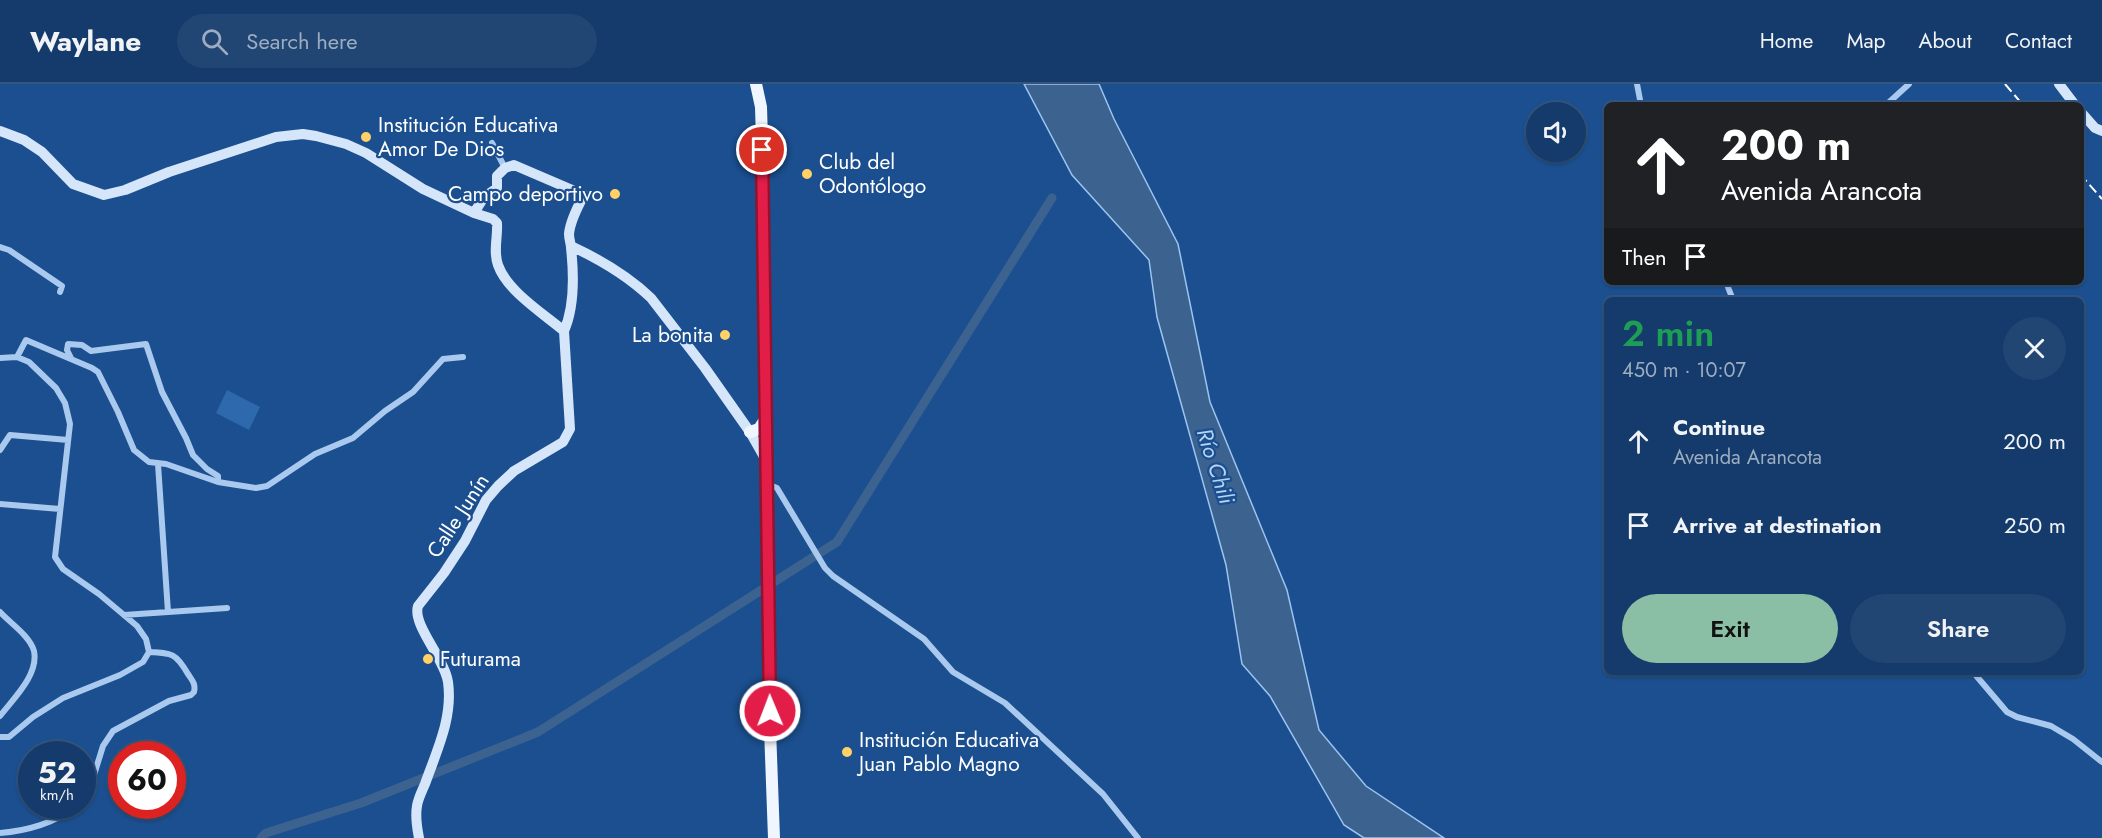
<!DOCTYPE html>
<meta charset="utf-8">
<style>
body{margin:0;font-family:Jost,sans-serif;background:#214673;color:#f1f3f6;height:100vh;display:flex;flex-direction:column;font-size:22px;white-space:nowrap}
*{box-sizing:border-box;margin:0}
p{font-size:20px;color:#9dadc1}
.icon{flex:none;width:33px;height:33px;fill:none;stroke:currentColor;stroke-width:2;stroke-linecap:round;stroke-linejoin:round}
.map{position:relative;flex:1;overflow:hidden}
.drawer{position:absolute;left:1604px;top:213px;width:480px;height:378px;display:flex;flex-direction:column;background:#143b6b;border-radius:9px;box-shadow:0 2px 4px #0004,0 0 0 2px #33557e}
.drawer>*{flex:none}
.banner{position:absolute;left:1604px;top:18px;width:480px;height:183px;border-radius:9px;box-shadow:0 2px 4px #0004,0 0 0 2px #33557e;background:#202124;color:#fff;overflow:hidden}
.tools{position:absolute;left:1526px;top:18px;display:grid;gap:12px}
.tools a{display:grid;place-items:center;width:60px;height:60px;border-radius:50%;background:#143b6b;box-shadow:0 2px 4px #0004,0 0 0 2px #33557e;font-size:30px}
.speed{position:absolute;left:18px;top:657px;display:flex;gap:12px;font-size:30px;font-weight:700;text-align:center}
.speed>*{display:grid;place-content:center;width:78px;height:78px;border-radius:50%;background:#143b6b;box-shadow:0 2px 4px #0004,0 0 0 2px #33557e;line-height:1}
.speed small{font-size:15px;font-weight:400}
.speed .limit{border:9px solid #d22;background:#fff;color:#111}
.pin{position:absolute;display:grid;place-items:center;width:51px;height:51px;color:#fff;margin:-26px;border:3px solid #fff;border-radius:50%;box-shadow:0 2px 6px #0007}
.me{position:absolute;width:66px;margin:-33px;rotate:359deg;stroke-linejoin:round;filter:drop-shadow(0 0 4px #0008)}
.turn{display:flex;align-items:center;gap:21px;height:126px;padding:0 18px;font-size:27px}
.turn .icon{width:78px;height:78px;stroke-width:2.5}
.turn b{display:block;font-size:42px;line-height:51px}
.then{display:flex;align-items:center;height:57px;padding:0 18px;background:#0003;gap:12px;font-size:22px}
.round{display:grid;place-items:center;flex:none;width:63px;height:63px;border-radius:32px;background:#214673}
.summary{display:flex;align-items:center;justify-content:space-between;height:102px;padding:0 18px}
h1{font-size:36px;font-weight:600;line-height:45px;color:#1e9e55}
.cta{display:flex;gap:12px;margin-top:auto;padding:12px 18px}
.cta a{flex:1;height:69px;border-radius:36px;background:#8abfa5;color:#111;font-size:24px;font-weight:600;line-height:69px;text-align:center}
.cta a+a{background:#214673;color:#f1f3f6}
ul{padding:0;list-style:none}
li{display:flex;align-items:center;gap:18px;height:84px;padding:0 18px}
li div{flex:1}
li b{display:block;font-size:22px}
li em{font-style:normal}
header{display:flex;align-items:center;gap:36px;box-sizing:border-box;height:84px;padding:0 30px;background:#143b6b;border-bottom:2px solid #33557e}
header strong{font-size:28px}
nav{display:flex;gap:33px;margin-inline-start:auto;font-size:21px}
.search{width:420px;height:54px;background:#214673;display:flex;align-items:center;gap:15px;box-sizing:border-box;padding:0 21px;border-radius:33px;color:#9dadc1;font-size:22px}
.map>svg:first-child{display:block}
.green{fill:#2e69ad}
.water{fill:#3c6290;stroke:#9cc4f0;stroke-width:1.5}
.lines{fill:none;stroke-linecap:round;stroke-linejoin:round}
.canal{stroke:#3c6290;stroke-width:9}
.street{stroke:#a9c9ee;stroke-width:6}
.secondary{stroke:#d6e6fa;stroke-width:10}
.primary{stroke:#f0f6ff;stroke-width:12}
.rail{stroke:#fff;stroke-width:2;stroke-dasharray:10 4.5;stroke-linecap:butt}
.route-casing{stroke:#92132f;stroke-width:15}
.route{stroke:#e11d48;stroke-width:10}
.poi-dot{fill:#ffd166;stroke:#1b4f8f;stroke-width:2}
.labels{text-anchor:middle;dominant-baseline:central;stroke-width:4.5;stroke-linejoin:round;paint-order:stroke}
.poi-label{font-size:21px;fill:#fff;stroke:#1b4f8f;text-anchor:start}
.street-label{font-size:21px;fill:#fff;stroke:#1b4f8f}
.water-label{font-size:22px;font-style:italic;fill:#b5d3f5;stroke:#1b4f8f}
</style>
<header>
<strong>Waylane</strong>
<div class="search"><svg class="icon" aria-label="search" viewBox="0 0 24 24"><circle cx="10" cy="10" r="6"/><path d="M15 15l6 6"/></svg>Search here</div>
<nav><a>Home</a><a>Map</a><a>About</a><a>Contact</a></nav>
</header>
<div class="map">
<svg width="2102" height="754" viewBox="0 0 2102 754">
<rect width="100%" height="100%" fill="#1b4f8f"/>
<!-- green -->
<path class="green" d="M 227,306 L 260,323 L 249,346 L 216,329 Z"/>
<!-- water -->
<path class="water" d="M 1024,0 L 1099,0 L 1114,35 L 1178,160 L 1210,318 L 1287,506 L 1319,646 L 1366,702 L 1444,754 L 1364,754 L 1344,741 L 1270,612 L 1242,580 L 1226,481 L 1157,233 L 1149,176 L 1072,91 Z"/>
<g class="lines">
<!-- canal -->
<path class="canal" d="M 261,754 L 266,749 L 361,719 L 538,648 L 837,458 L 1052,114"/>
<!-- street -->
<path class="street" d="M 1637,0 L 1641,21
M 1886,21 L 1909,0
M 492,59 L 505,84
M 0,163 L 9,166 L 62,202 L 60,208
M 1726,198 L 1733,216
M 17,273 L 26,256 L 92,284 L 98,288 L 118,328 L 134,366 L 149,378 L 166,380 L 218,398 L 256,404 L 267,402 L 315,370 L 353,354 L 385,327 L 413,308 L 443,275 L 463,273
M 0,274 L 17,273 L 29,278 L 56,304 L 65,319 L 70,340 L 55,473 L 63,485 L 99,510 L 137,542 L 146,555 L 149,568 L 143,578 L 120,591 L 63,614 L 33,633 L 9,653 L 0,653
M 71,274 L 67,266 L 68,260 L 82,261 L 91,267 L 146,260 L 162,308 L 186,354 L 193,371 L 207,385 L 218,392 L 218,398
M 0,366 L 10,351 L 68,356
M 158,380 L 168,528
M 767,400 L 777,404 L 825,484 L 833,492 L 924,555 L 953,588 L 1005,619 L 1103,710 L 1138,754
M 0,420 L 60,425
M 0,528 C 10,539 30,552 34,567 C 39,591 13,615 0,632
M 124,531 L 227,524
M 1973,588 L 2007,628 L 2017,633 L 2051,642 L 2073,655 L 2102,678
M 82,713 L 94,691 L 103,662 L 113,647 L 169,617 L 191,611 L 194,608 C 196,600 192,596 188,590 C 176,569 172,569 149,568
M 0,749 C 26,747 56,739 76,722"/>
<!-- secondary -->
<path class="secondary" d="M 2059,0 L 2075,21
M 2080,27 L 2095,44 L 2102,47
M 0,47 L 24,56 L 42,68 L 73,100 L 104,111 L 125,106 L 169,88 L 276,53 L 303,50 L 316,52 L 346,60 L 366,69 L 423,105 L 474,129 L 493,135 L 497,139 C 498,153 493,167 498,181 C 507,207 544,230 564,247
M 571,162 C 599,175 628,192 651,214 L 705,284 L 750,348 L 767,378
M 419,754 C 417,744 415,733 417,722 C 418,715 422,707 425,700 C 437,666 453,634 448,598 C 445,575 412,541 418,522 L 444,489 L 465,457 L 486,416 L 498,402 L 514,387 L 563,358 L 570,345 L 564,247 C 575,222 574,191 571,164 C 571,160 569,155 569,150 C 570,138 578,122 584,111 L 514,81 L 505,84 L 497,92 L 497,104 L 484,113 L 474,129"/>
<!-- primary -->
<path class="primary" d="M 756,0 L 761,23 L 763,88 L 769,617 L 774,754
M 750,348 L 759,345 L 766,334"/>
<!-- rail -->
<path class="rail" d="M 2005,0 L 2023,21
M 2080,90 L 2102,115"/>
</g>
<g class="lines">
<defs>
<path id="route" d="M 762,66 L 770,627"/>
</defs>
<!-- route casing -->
<use href="#route" class="route-casing"/>
<!-- route -->
<use href="#route" class="route"/>
</g>
<!-- markers -->
<g class="poi-dot">
<circle cx="366" cy="53" r="6"/>
<circle cx="807" cy="90" r="6"/>
<circle cx="615" cy="110" r="6"/>
<circle cx="725" cy="251" r="6"/>
<circle cx="428" cy="575" r="6"/>
<circle cx="847" cy="668" r="6"/>
</g>
<g class="labels">
<!-- poi labels -->
<g class="poi-label">
<text x="378" y="41">Institución Educativa<tspan x="378" dy="24">Amor De Dios</tspan></text>
<text x="819" y="78">Club del<tspan x="819" dy="24">Odontólogo</tspan></text>
<text x="603" y="110" text-anchor="end">Campo deportivo</text>
<text x="713" y="251" text-anchor="end">La bonita</text>
<text x="440" y="575">Futurama</text>
<text x="859" y="656">Institución Educativa<tspan x="859" dy="24">Juan Pablo Magno</tspan></text>
</g>
<!-- street labels -->
<g class="street-label">
<text transform="translate(458 432) rotate(-57)">Calle Junín</text>
</g>
<!-- water labels -->
<g class="water-label">
<text transform="translate(1216 382) rotate(72)">Río Chili</text>
</g>
</g>
</svg>
<div class="tools">
<a><svg class="icon" aria-label="sound" viewBox="0 0 24 24"><path d="M4 9h4l5-4v14l-5-4H4zM17 9q2 3 0 6"/></svg></a>
</div>
<div class="speed"><div>52<small>km/h</small></div><div class="limit">60</div></div>
<div class="pin" style="left:762px;top:66px;background:#d93025"><svg class="icon" aria-label="arrive" viewBox="0 0 24 24"><path d="M6 21V4h12l-3 4 3 4H6"/></svg></div>
<svg class="me" style="left:770px;top:627px" viewBox="-20 -20 40 40"><circle r="17" fill="#e11d48" stroke="#fff" stroke-width="3"/><path d="M0-11L8 9 0 5-8 9z" fill="#fff"/></svg>
<div class="banner">
<div class="turn"><svg class="icon" aria-label="ahead" viewBox="0 0 24 24"><path d="M12 20V5M6 11l6-6 6 6"/></svg><div><b>200 m</b>Avenida Arancota</div></div>
<div class="then">Then<svg class="icon" aria-label="arrive" viewBox="0 0 24 24"><path d="M6 21V4h12l-3 4 3 4H6"/></svg></div>
</div>
<section class="drawer">
<div class="summary"><div><h1>2 min</h1><p>450 m · 10:07</p></div><a class="round"><svg class="icon" aria-label="close" viewBox="0 0 24 24"><path d="M6 6l12 12M18 6L6 18"/></svg></a></div>
<ul>
<li><svg class="icon" aria-label="ahead" viewBox="0 0 24 24"><path d="M12 20V5M6 11l6-6 6 6"/></svg><div><b>Continue</b><p>Avenida Arancota</p></div><em>200 m</em></li>
<li><svg class="icon" aria-label="arrive" viewBox="0 0 24 24"><path d="M6 21V4h12l-3 4 3 4H6"/></svg><div><b>Arrive at destination</b></div><em>250 m</em></li>
</ul>
<div class="cta"><a>Exit</a><a>Share</a></div>
</section>
</div>
